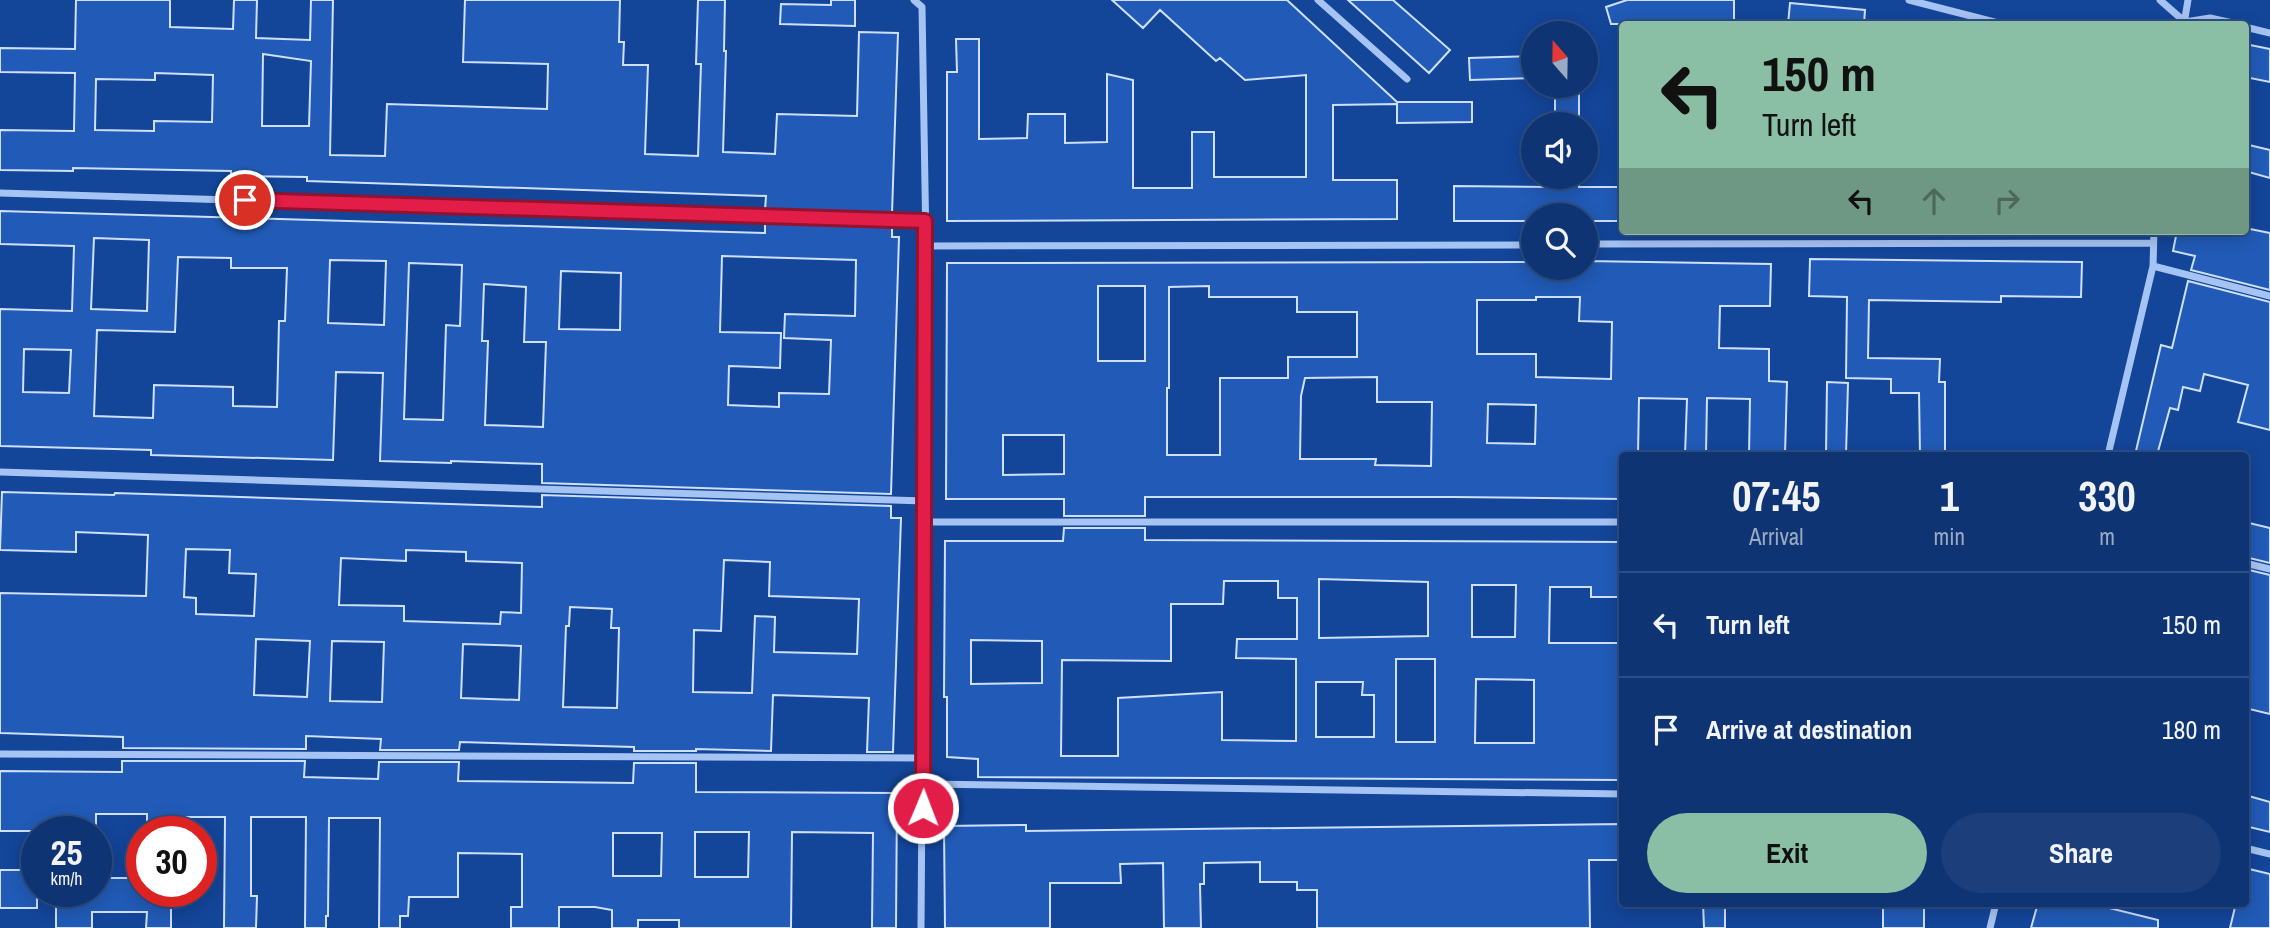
<!DOCTYPE html>
<style>
body{margin:0;font-family:"Archivo Narrow",sans-serif;background:#1c3f7b;color:#f1f3f6;height:100vh;display:flex;flex-direction:column;font-size:26px;white-space:nowrap}
*{box-sizing:border-box;margin:0}
p{font-size:23px;color:#9baac4}
.icon{flex:none;width:38px;height:38px;fill:none;stroke:currentColor;stroke-width:2;stroke-linecap:round;stroke-linejoin:round}
.map{position:relative;flex:1;overflow:hidden}
.sheet{position:absolute;left:1619px;top:452px;width:630px;height:455px;display:flex;flex-direction:column;background:#0e3473;border-radius:7px;box-shadow:0 4px 18px #0003,0 0 0 2px #2e4f85}
.sheet>*{flex:none}
.top-card{position:absolute;left:1619px;top:21px;width:630px;height:214px;border-radius:7px;box-shadow:0 4px 18px #0003,0 0 0 2px #2e4f85;background:#8abfa5;color:#111;overflow:hidden}
.needle{width:46px;rotate:340deg}
.tools{position:absolute;left:1521px;top:21px;display:grid;gap:14px}
.tools a{display:grid;place-items:center;width:77px;height:77px;border-radius:50%;background:#0e3473;box-shadow:0 4px 18px #0003,0 0 0 2px #2e4f85;font-size:35px}
.speed{position:absolute;left:21px;top:816px;display:flex;gap:14px;font-size:35px;font-weight:700;text-align:center}
.speed>*{display:grid;place-content:center;width:91px;height:91px;border-radius:50%;background:#0e3473;box-shadow:0 4px 18px #0003,0 0 0 2px #2e4f85;line-height:1}
.speed small{font-size:18px;font-weight:400}
.speed .limit{border:10px solid #d22;background:#fff;color:#111}
.pin{position:absolute;display:grid;place-items:center;width:60px;height:60px;color:#fff;margin:-30px;border:4px solid #fff;border-radius:50%;box-shadow:0 2px 7px #0007}
.me{position:absolute;width:77px;margin:-38px;rotate:1deg;stroke-linejoin:round;filter:drop-shadow(0 0 5px #0008)}
.turn{display:flex;align-items:center;gap:24px;height:147px;padding:0 28px;font-size:32px}
.turn .icon{width:91px;height:91px;stroke-width:2.5}
.turn b{display:block;font-size:49px;line-height:60px}
.lanes{display:flex;align-items:center;height:66px;padding:0 28px;background:#0003;justify-content:center;gap:35px;direction:ltr}
.lanes .off{opacity:.35}
.eta{display:flex;justify-content:space-evenly;align-items:center;height:119px;text-align:center}
.eta b{font-size:42px;font-weight:700;line-height:49px}
.cta{display:flex;gap:14px;margin-top:auto;padding:14px 28px}
.cta a{flex:1;height:80px;border-radius:42px;background:#8abfa5;color:#111;font-size:28px;font-weight:700;line-height:80px;text-align:center}
.cta a+a{background:#1c3f7b;color:#f1f3f6}
ul{padding:0;list-style:none}
li{display:flex;align-items:center;gap:21px;height:105px;padding:0 28px;border-top:2px solid #2e4f85}
li div{flex:1}
li b{display:block;font-size:26px}
li em{font-style:normal}
.map>svg:first-child{display:block}
.building{fill:#215bb7;stroke:#cee0fd;stroke-width:2;fill-rule:evenodd}
.lines{fill:none;stroke-linecap:round;stroke-linejoin:round}
.street{stroke:#a6c4f3;stroke-width:7}
.route-casing{stroke:#92132f;stroke-width:18}
.route{stroke:#e11d48;stroke-width:12}
</style>
<div class="map">
<svg width="2270" height="928" viewBox="0 0 2270 928">
<rect width="100%" height="100%" fill="#134599"/>
<!-- building -->
<path class="building" d="M 76,0 L 170,0 L 170,27 L 233,29 L 234,0 L 257,0 L 256,38 L 310,40 L 311,0 L 333,0 L 330,155 L 385,156 L 387,104 L 547,109 L 548,64 L 463,62 L 465,0 L 620,0 L 619,42 L 624,42 L 623,65 L 648,65 L 645,154 L 698,156 L 701,64 L 696,64 L 698,0 L 725,0 L 724,51 L 726,51 L 723,152 L 775,154 L 777,114 L 857,116 L 859,32 L 898,33 L 892,214 L 765,210 L 766,196 L 307,181 L 307,177 L 231,176 L 231,171 L 73,168 L 73,171 L 0,170 L 0,130 L 74,131 L 75,73 L 0,72 L 0,48 L 75,49 ZM 263,54 L 311,61 L 309,126 L 262,126 ZM 155,73 L 213,75 L 212,122 L 154,121 L 154,131 L 95,130 L 96,79 L 155,80 Z
M 831,0 L 855,0 L 855,26 L 780,24 L 781,4 L 831,5 Z
M 1112,0 L 1287,0 L 1397,102 L 1472,102 L 1472,122 L 1397,123 L 1397,104 L 1333,105 L 1333,180 L 1397,180 L 1397,219 L 947,221 L 947,72 L 957,72 L 956,39 L 979,39 L 979,139 L 1027,138 L 1028,114 L 1065,114 L 1065,143 L 1107,142 L 1107,74 L 1133,80 L 1133,188 L 1192,188 L 1192,132 L 1214,132 L 1214,177 L 1306,177 L 1306,75 L 1245,80 L 1220,58 L 1216,61 L 1160,10 L 1143,28 Z
M 1348,0 L 1393,0 L 1450,50 L 1429,73 Z
M 1627,0 L 1734,0 L 1734,24 L 1611,24 L 1606,7 Z
M 1790,3 L 1865,10 L 1864,24 L 1788,24 Z
M 2245,44 L 2270,49 L 2270,82 L 2245,77 Z
M 1533,56 L 1533,78 L 1470,80 L 1469,58 Z
M 1555,87 L 1579,87 L 1579,124 L 1555,124 Z
M 2249,145 L 2270,150 L 2270,178 L 2245,171 L 2245,159 Z
M 1555,177 L 1579,177 L 1579,187 L 1622,187 L 1622,221 L 1586,221 L 1586,215 L 1533,215 L 1533,221 L 1454,221 L 1454,186 L 1554,187 Z
M 0,211 L 765,233 L 765,222 L 892,226 L 892,237 L 899,237 L 891,494 L 542,483 L 542,464 L 451,461 L 451,463 L 380,461 L 383,373 L 336,372 L 333,460 L 151,455 L 151,450 L 0,446 L 0,309 L 72,311 L 74,246 L 0,244 ZM 94,238 L 149,240 L 147,311 L 91,309 ZM 722,256 L 856,260 L 855,316 L 785,314 L 784,338 L 831,340 L 829,394 L 779,393 L 779,407 L 728,405 L 729,366 L 780,368 L 781,333 L 720,332 ZM 178,257 L 231,258 L 231,268 L 287,268 L 285,321 L 279,321 L 277,407 L 233,406 L 233,387 L 154,385 L 153,418 L 94,416 L 97,330 L 175,332 ZM 330,260 L 386,261 L 384,325 L 328,323 ZM 409,263 L 462,265 L 460,326 L 446,325 L 443,420 L 404,419 ZM 561,271 L 621,273 L 620,330 L 559,329 ZM 484,284 L 526,287 L 524,342 L 546,342 L 543,427 L 485,425 L 488,341 L 482,341 ZM 24,349 L 71,350 L 69,393 L 23,392 Z
M 2245,228 L 2270,233 L 2270,290 L 2191,270 L 2195,256 L 2173,251 L 2177,231 L 2245,231 Z
M 1810,259 L 2082,262 L 2081,297 L 2001,296 L 2001,302 L 1869,300 L 1868,358 L 1940,359 L 1939,382 L 1945,382 L 1945,455 L 1920,455 L 1919,393 L 1891,393 L 1891,379 L 1846,378 L 1847,297 L 1809,296 Z
M 1586,261 L 1771,264 L 1770,306 L 1720,306 L 1719,348 L 1769,349 L 1769,381 L 1787,382 L 1785,455 L 1749,455 L 1750,399 L 1707,398 L 1706,455 L 1685,455 L 1687,399 L 1639,398 L 1638,455 L 1622,455 L 1622,499 L 1453,497 L 1145,497 L 1145,516 L 1064,516 L 1064,499 L 946,499 L 947,263 L 1533,262 L 1533,268 L 1586,268 ZM 1098,286 L 1145,286 L 1145,361 L 1098,361 ZM 1209,286 L 1209,297 L 1297,297 L 1297,312 L 1357,312 L 1357,357 L 1288,357 L 1288,378 L 1220,378 L 1220,455 L 1167,455 L 1167,388 L 1169,388 L 1169,287 ZM 1536,297 L 1580,297 L 1579,321 L 1612,322 L 1611,379 L 1536,377 L 1536,354 L 1477,354 L 1477,300 L 1536,300 ZM 1377,377 L 1377,402 L 1432,402 L 1431,466 L 1375,465 L 1376,459 L 1300,459 L 1301,396 L 1305,378 ZM 1488,404 L 1536,405 L 1535,444 L 1487,443 ZM 1003,435 L 1064,435 L 1064,474 L 1003,475 Z
M 2188,281 L 2270,302 L 2270,430 L 2238,422 L 2248,385 L 2204,374 L 2200,391 L 2183,387 L 2178,410 L 2170,408 L 2157,455 L 2135,455 L 2161,345 L 2172,348 Z
M 1827,382 L 1848,383 L 1846,455 L 1826,455 Z
M 2,492 L 114,495 L 115,493 L 542,507 L 542,495 L 891,506 L 891,518 L 901,518 L 893,752 L 867,752 L 869,698 L 773,695 L 771,751 L 696,749 L 696,751 L 634,751 L 634,747 L 460,742 L 459,750 L 380,750 L 381,739 L 306,736 L 306,749 L 123,748 L 123,737 L 0,733 L 0,593 L 146,596 L 148,535 L 76,532 L 76,552 L 0,550 ZM 186,549 L 230,550 L 229,573 L 256,574 L 254,616 L 196,614 L 196,598 L 184,597 ZM 406,550 L 466,552 L 466,561 L 522,563 L 521,613 L 501,612 L 500,624 L 404,621 L 404,606 L 339,605 L 341,558 L 406,561 ZM 724,560 L 770,562 L 769,596 L 859,599 L 857,654 L 774,652 L 775,617 L 755,616 L 752,693 L 693,692 L 694,630 L 721,631 ZM 570,607 L 612,609 L 611,628 L 619,628 L 617,708 L 563,707 L 566,626 L 569,626 ZM 256,639 L 310,641 L 307,697 L 254,695 ZM 332,641 L 384,642 L 382,702 L 330,701 ZM 463,644 L 521,646 L 519,700 L 461,698 Z
M 2245,522 L 2270,528 L 2270,563 L 2245,557 Z
M 1064,528 L 1145,528 L 1145,540 L 1622,542 L 1622,597 L 1591,597 L 1591,587 L 1550,587 L 1549,643 L 1622,643 L 1622,780 L 978,777 L 978,759 L 947,757 L 947,697 L 944,697 L 945,541 L 1063,541 ZM 1319,579 L 1428,582 L 1428,636 L 1319,638 ZM 1224,581 L 1278,581 L 1278,598 L 1297,598 L 1297,639 L 1237,639 L 1236,658 L 1296,659 L 1296,741 L 1222,740 L 1222,692 L 1118,698 L 1118,756 L 1061,756 L 1062,660 L 1171,661 L 1171,604 L 1223,604 ZM 1472,585 L 1516,585 L 1515,637 L 1472,637 ZM 971,640 L 1042,641 L 1042,683 L 971,684 ZM 1396,659 L 1435,659 L 1435,742 L 1396,742 ZM 1476,679 L 1534,680 L 1534,743 L 1475,743 ZM 1316,682 L 1363,682 L 1362,695 L 1374,695 L 1374,737 L 1316,737 Z
M 2245,569 L 2270,575 L 2270,714 L 2245,708 Z
M 122,761 L 305,761 L 304,777 L 378,779 L 379,762 L 459,762 L 458,781 L 633,783 L 634,763 L 696,763 L 696,792 L 897,793 L 896,928 L 872,928 L 873,833 L 792,832 L 791,928 L 679,928 L 679,920 L 638,920 L 638,928 L 612,928 L 612,910 L 595,907 L 559,907 L 559,928 L 511,928 L 511,907 L 522,907 L 522,854 L 458,853 L 458,897 L 409,897 L 408,916 L 400,916 L 400,928 L 379,928 L 380,818 L 329,818 L 328,916 L 326,916 L 326,928 L 305,928 L 306,817 L 251,817 L 251,896 L 257,896 L 256,928 L 224,928 L 225,817 L 177,817 L 177,831 L 147,831 L 147,814 L 96,814 L 96,831 L 0,831 L 0,771 L 122,772 ZM 695,832 L 749,832 L 748,877 L 695,877 ZM 613,833 L 662,833 L 661,876 L 613,876 Z
M 2245,795 L 2270,802 L 2270,832 L 2245,826 Z
M 1622,824 L 1622,860 L 1589,860 L 1590,928 L 1317,928 L 1317,890 L 1297,890 L 1297,882 L 1260,882 L 1260,862 L 1204,863 L 1204,884 L 1200,884 L 1201,928 L 1164,928 L 1163,863 L 1120,864 L 1121,883 L 1050,883 L 1050,928 L 945,928 L 944,826 L 1026,825 L 1026,831 Z
M 2245,868 L 2270,874 L 2270,928 L 2230,928 L 2236,903 L 2245,903 Z
M 0,870 L 37,870 L 37,908 L 0,908 Z
M 96,878 L 142,878 L 142,891 L 147,891 L 147,896 L 171,895 L 171,928 L 146,928 L 147,912 L 92,912 L 92,928 L 56,928 L 56,891 L 96,891 Z
M 1703,903 L 1725,903 L 1725,928 L 1704,928 Z
M 1883,903 L 1924,903 L 1924,928 L 1883,928 Z
M 2038,903 L 2089,903 L 2158,920 L 2158,928 L 2031,928 Z"/>
<g class="lines">
<!-- street -->
<path class="street" d="M 914,0 L 922,7 L 926,246 L 921,928
M 1318,0 L 1407,79
M 1909,0 L 2002,24
M 2160,0 L 2185,22 L 2210,18 L 2237,24
M 2184,24 L 2188,0
M 2245,27 L 2270,33
M 0,193 L 925,221
M 1586,244 L 2153,243
M 926,246 L 1533,245
M 2153,266 L 2270,296
M 2108,455 L 2153,266 L 2154,231
M 0,472 L 925,501
M 925,522 L 1622,522
M 2245,563 L 2270,569
M 0,754 L 924,758
M 923,784 L 1622,794
M 2245,848 L 2270,854
M 1990,928 L 1996,903"/>
</g>
<g class="lines">
<defs>
<path id="route" d="M 245,200 L 925,221 L 923,808"/>
</defs>
<!-- route casing -->
<use href="#route" class="route-casing"/>
<!-- route -->
<use href="#route" class="route"/>
</g>
</svg>
<div class="tools">
<a><svg class="needle" viewBox="-14 -14 28 28"><path d="M0-13l5 13h-10z" fill="#e53935"/><path d="M0 13l5-13h-10z" fill="#9baac4"/></svg></a>
<a><svg class="icon" aria-label="sound" viewBox="0 0 24 24"><path d="M4 9h4l5-4v14l-5-4H4zM17 9q2 3 0 6"/></svg></a>
<a><svg class="icon" aria-label="search" viewBox="0 0 24 24"><circle cx="10" cy="10" r="6"/><path d="M15 15l6 6"/></svg></a>
</div>
<div class="speed"><div>25<small>km/h</small></div><div class="limit">30</div></div>
<div class="pin" style="left:245px;top:200px;background:#d93025"><svg class="icon" aria-label="arrive" viewBox="0 0 24 24"><path d="M6 21V4h12l-3 4 3 4H6"/></svg></div>
<svg class="me" style="left:923px;top:808px" viewBox="-20 -20 40 40"><circle r="17" fill="#e11d48" stroke="#fff" stroke-width="3"/><path d="M0-11L8 9 0 5-8 9z" fill="#fff"/></svg>
<div class="top-card">
<div class="turn"><svg class="icon" aria-label="left" viewBox="0 0 24 24"><path d="M17 20v-9H6M10 6l-5 5 5 5"/></svg><div><b>150 m</b>Turn left</div></div>
<div class="lanes"><svg class="icon" aria-label="left" viewBox="0 0 24 24"><path d="M17 20v-9H6M10 6l-5 5 5 5"/></svg><svg class="icon off" aria-label="ahead" viewBox="0 0 24 24"><path d="M12 20V5M6 11l6-6 6 6"/></svg><svg class="icon off" aria-label="right" viewBox="0 0 24 24"><path d="M7 20v-9h11M14 6l5 5-5 5"/></svg></div>
</div>
<section class="sheet">
<div class="eta">
<div><b>07:45</b><p>Arrival</p></div>
<div><b>1</b><p>min</p></div>
<div><b>330</b><p>m</p></div>
</div>
<ul>
<li><svg class="icon" aria-label="left" viewBox="0 0 24 24"><path d="M17 20v-9H6M10 6l-5 5 5 5"/></svg><div><b>Turn left</b></div><em>150 m</em></li>
<li><svg class="icon" aria-label="arrive" viewBox="0 0 24 24"><path d="M6 21V4h12l-3 4 3 4H6"/></svg><div><b>Arrive at destination</b></div><em>180 m</em></li>
</ul>
<div class="cta"><a>Exit</a><a>Share</a></div>
</section>
</div>
